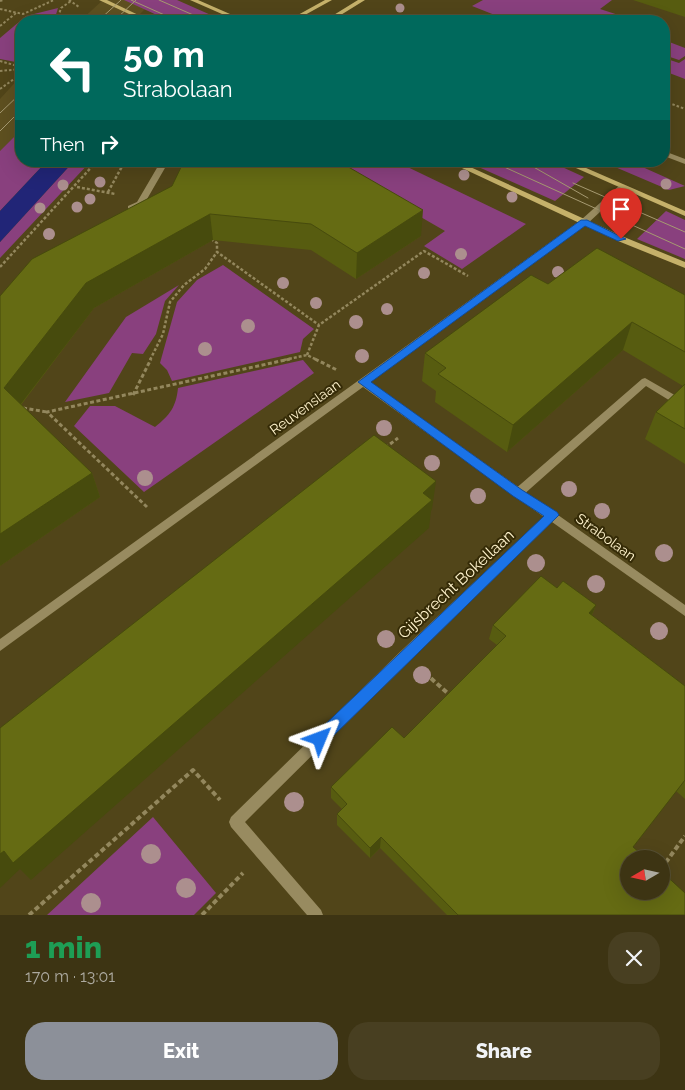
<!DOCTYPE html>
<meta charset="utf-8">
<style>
body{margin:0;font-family:Raleway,sans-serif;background:#483f21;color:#f1f3f6;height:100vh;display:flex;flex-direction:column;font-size:19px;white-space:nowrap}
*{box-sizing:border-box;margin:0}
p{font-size:16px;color:#adaaa0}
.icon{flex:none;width:28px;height:28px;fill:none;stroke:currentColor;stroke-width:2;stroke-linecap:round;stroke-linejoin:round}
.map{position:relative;height:915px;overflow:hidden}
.panel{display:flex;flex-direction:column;background:#3d3413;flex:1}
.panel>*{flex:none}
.top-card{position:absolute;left:15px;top:15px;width:655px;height:152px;border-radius:20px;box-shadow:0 5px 20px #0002,0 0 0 1px #564f33;background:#00695c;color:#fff;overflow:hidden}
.needle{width:32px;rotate:261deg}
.controls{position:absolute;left:620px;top:850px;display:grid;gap:10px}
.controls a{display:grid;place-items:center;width:50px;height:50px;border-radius:50%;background:#3d3413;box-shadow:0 5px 20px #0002,0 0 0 1px #564f33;font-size:25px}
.pin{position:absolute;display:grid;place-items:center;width:42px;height:42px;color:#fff;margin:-51px -21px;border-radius:50% 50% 50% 0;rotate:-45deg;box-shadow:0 0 5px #0007}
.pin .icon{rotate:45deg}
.me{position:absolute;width:55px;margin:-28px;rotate:46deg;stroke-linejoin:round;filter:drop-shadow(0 0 4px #0008)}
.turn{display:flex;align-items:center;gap:18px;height:105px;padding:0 25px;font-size:22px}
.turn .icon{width:65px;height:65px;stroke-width:2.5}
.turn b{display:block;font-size:35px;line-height:42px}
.then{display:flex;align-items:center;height:48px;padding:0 25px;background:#0003;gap:10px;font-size:19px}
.round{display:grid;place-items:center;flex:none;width:52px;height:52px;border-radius:20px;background:#483f21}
.headline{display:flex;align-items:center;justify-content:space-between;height:85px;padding:0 25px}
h1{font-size:30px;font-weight:800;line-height:38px;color:#1e9e55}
.action{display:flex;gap:10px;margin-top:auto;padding:10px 25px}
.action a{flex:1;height:58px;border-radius:20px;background:#8c9099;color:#fff;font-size:20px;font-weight:800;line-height:58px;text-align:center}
.action a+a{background:#483f21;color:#f1f3f6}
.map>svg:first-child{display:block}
.built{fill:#5e5020}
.green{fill:#89407e}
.water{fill:#212577}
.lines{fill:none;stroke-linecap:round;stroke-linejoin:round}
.path-far3{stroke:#93875d;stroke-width:2;stroke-dasharray:2.5 2;stroke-linecap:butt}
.path-far2{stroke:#93875d;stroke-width:2.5;stroke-dasharray:3 2;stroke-linecap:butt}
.path-far1{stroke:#93875d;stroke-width:3;stroke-dasharray:4 2.5;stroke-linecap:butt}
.path{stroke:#93875d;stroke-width:4;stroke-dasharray:5 3;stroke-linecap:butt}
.lane{fill:#988b60;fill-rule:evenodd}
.street{fill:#988b60;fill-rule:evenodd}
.secondary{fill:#c5b16a;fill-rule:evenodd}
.tram{stroke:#a69a71;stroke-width:1}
.tree{fill:#ac8f8e}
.wall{fill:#575c10}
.shaded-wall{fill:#474b0d}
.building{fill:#656b13;stroke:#474b0d}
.route{fill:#1a73e8;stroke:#114b97}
.labels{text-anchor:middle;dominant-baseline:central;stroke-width:4;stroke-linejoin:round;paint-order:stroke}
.street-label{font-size:14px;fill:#fff3cc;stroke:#352b07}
.near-street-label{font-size:16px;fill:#fff3cc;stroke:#352b07}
</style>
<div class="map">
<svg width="685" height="915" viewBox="0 0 685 915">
<rect width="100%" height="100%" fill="#514519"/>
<!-- built -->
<path class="built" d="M 103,0 L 154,0 L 133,21 L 80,21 Z
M 21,76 L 21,130 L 0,151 L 0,99 Z"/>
<!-- green -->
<path class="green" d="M 124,0 L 177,0 L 220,19 L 216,21 L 170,21 Z
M 483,0 L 612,0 L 600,9 L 637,21 L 529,21 L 512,15 L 505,19 L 472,6 Z
M 58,8 L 54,21 L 21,21 L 21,63 L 0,59 L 0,38 L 26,16 Z
M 664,40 L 685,48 L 685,56 L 679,60 L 664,55 Z
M 664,58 L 679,63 L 685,59 L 685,79 L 664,71 Z
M 21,130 L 21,161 L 47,161 L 0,211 L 0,151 Z
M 74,161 L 91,161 L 0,258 L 0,242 Z
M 297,161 L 395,161 L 526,224 L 462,269 L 424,246 L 445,231 L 329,164 Z
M 465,161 L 549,161 L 584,177 L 555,201 Z
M 601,161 L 629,161 L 685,186 L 669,190 Z
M 666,211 L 685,220 L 685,259 L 637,239 Z
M 223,265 L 314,329 L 303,339 L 300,352 L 172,381 L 167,370 L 160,363 L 177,302 L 197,280 Z
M 179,285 L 165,301 L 156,334 L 143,354 L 132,353 L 109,393 L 65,402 L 126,317 Z
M 303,360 L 314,373 L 144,492 L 74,426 L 90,406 L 115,406 L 155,427 C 170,415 176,407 178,388 Z
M 153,817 L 216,893 L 194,915 L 47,915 Z"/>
<!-- water -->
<path class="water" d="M 47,161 L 74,161 L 0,242 L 0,211 Z"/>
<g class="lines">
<!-- path-far3 -->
<path class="path-far3" d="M 69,0 L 79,7
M 0,1 L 3,0
M 0,9 L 23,14 L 54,0
M 57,21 L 61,8 L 71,1
M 0,26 L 16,13
M 0,61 L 21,67
M 0,71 L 21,69
M 0,89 L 21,74
M 664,101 L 685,109"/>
<!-- path-far2 -->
<path class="path-far2" d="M 77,187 L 115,194
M 108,192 L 125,161
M 211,239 L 217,243 L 217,252
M 0,267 L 97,161
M 307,355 L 319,325 L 424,251 L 468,276
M 150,360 L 163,334 L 170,302 L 184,285 L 205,269 L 217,252 L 319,325
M 284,360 L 307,355 L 317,360"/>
<!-- path-far1 -->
<path class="path-far1" d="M 315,359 L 337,370
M 133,395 L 151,359
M 23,408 L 47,412
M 385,448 L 398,438
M 147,507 L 47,412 L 290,359"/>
<!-- path -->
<path class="path" d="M 425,673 L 452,697
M 661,869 L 685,836
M 29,915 L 193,770 L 220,800
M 202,915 L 243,873"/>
<!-- lane -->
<path class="lane" d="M 161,161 L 169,161 L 143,206 L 134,210 L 128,210 L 128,206 L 137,202 Z
M 645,378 L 685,401 L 685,410 L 646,386 L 522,496 L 514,496 L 513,493 L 514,490 L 642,379 Z"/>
<!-- street -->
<path class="street" d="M 664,151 L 685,159 L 685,164 L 664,156 Z
M 620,185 L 623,185 L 627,187 L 587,224 L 370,382 L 552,511 L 557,512 L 558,515 L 685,605 L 685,616 L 552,522 L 409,659 L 245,822 L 321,910 L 323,915 L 307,915 L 231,827 L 229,822 L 231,817 L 401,651 L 544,517 L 363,387 L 0,651 L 0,639 L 581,220 Z"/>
<!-- secondary -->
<path class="secondary" d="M 99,0 L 107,0 L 151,21 L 144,21 Z
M 190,0 L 198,0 L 246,21 L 238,21 Z
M 325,0 L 332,0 L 294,21 L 287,21 Z
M 358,0 L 365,0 L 331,21 L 324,21 Z
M 447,161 L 457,161 L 624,237 L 685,262 L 685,268 L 618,241 Z
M 560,161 L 570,161 L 685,211 L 685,216 Z"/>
<!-- tram -->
<path class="tram" d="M 131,0 L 178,21
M 159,0 L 207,21
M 98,21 L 121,0
M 114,21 L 136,0
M 0,113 L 21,93
M 0,131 L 21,110
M 491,161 L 685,249
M 523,161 L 588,198
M 573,183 L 685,232"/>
</g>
<!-- trees -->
<g class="tree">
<circle cx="400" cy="8" r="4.5"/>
<circle cx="464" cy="175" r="5.5"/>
<circle cx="100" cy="182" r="5.5"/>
<circle cx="666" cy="184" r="5.5"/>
<circle cx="63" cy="185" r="5.5"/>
<circle cx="512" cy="197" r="5.5"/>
<circle cx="90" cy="199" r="5.5"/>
<circle cx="77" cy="207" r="5.5"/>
<circle cx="40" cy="208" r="5.5"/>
<circle cx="49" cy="234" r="6"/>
<circle cx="461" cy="254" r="6"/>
<circle cx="558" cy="272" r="6"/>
<circle cx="424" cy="273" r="6"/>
<circle cx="283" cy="283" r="6"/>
<circle cx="316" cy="303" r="6"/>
<circle cx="387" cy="309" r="6"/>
<circle cx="356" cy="322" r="7"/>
<circle cx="248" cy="326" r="7"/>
<circle cx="205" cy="349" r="7"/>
<circle cx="362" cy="356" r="7"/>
<circle cx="384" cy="428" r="8"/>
<circle cx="432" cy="463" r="8"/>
<circle cx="145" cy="478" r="8"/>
<circle cx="569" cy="489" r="8"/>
<circle cx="478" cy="496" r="8"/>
<circle cx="602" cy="511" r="8"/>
<circle cx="664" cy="553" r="9"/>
<circle cx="536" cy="563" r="9"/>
<circle cx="596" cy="584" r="9"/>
<circle cx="659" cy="631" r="9"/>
<circle cx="386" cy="639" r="9"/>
<circle cx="422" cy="675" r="9"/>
<circle cx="294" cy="802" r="10"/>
<circle cx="151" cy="854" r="10"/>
<circle cx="186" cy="888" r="10"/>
<circle cx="91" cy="903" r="10"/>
</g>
<!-- wall -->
<path class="wall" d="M 633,0 L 685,0 L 685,17 Z
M 172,186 L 421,236 L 356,279 L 311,250 L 213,240 L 94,308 L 21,405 L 92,473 L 100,497 L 0,566 L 0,296 Z
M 548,284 L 685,295 L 685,464 L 645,439 L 656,412 L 683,386 L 623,350 L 507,452 L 435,402 L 436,391 L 422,381 L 425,353 Z
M 557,588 L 596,605 L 592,615 L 685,686 L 685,799 L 676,791 L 633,847 L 685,915 L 447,915 L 380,848 L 370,858 L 337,825 L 337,814 L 342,809 L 331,798 L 331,787 L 404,738 L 497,645 L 489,639 L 493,625 Z"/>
<!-- shaded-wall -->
<path class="shaded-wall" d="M 423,210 L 421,236 L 356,279 L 357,253 Z
M 210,214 L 213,240 L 94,308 L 14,413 L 4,388 L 86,283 Z
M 632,322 L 623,350 L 507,452 L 513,425 Z
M 92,473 L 100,497 L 0,566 L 0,534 Z
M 436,481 L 432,509 L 431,511 L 429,528 L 31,880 L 20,869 L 0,888 L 0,854 Z
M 596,605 L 590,619 L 589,613 Z
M 381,837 L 380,848 L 370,858 L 370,848 Z"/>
<!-- building -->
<path class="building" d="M 184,161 L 338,161 L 423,210 L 357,253 L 311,224 L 210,214 L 86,283 L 4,388 L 92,473 L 0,534 L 0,296 L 32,259 L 172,186 Z
M 597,248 L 685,295 L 685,352 L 632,322 L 513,425 L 438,374 L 446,368 L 425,353 L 531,275 L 548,284 Z
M 685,384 L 685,429 L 656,412 Z
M 374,435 L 436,481 L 423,493 L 432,500 L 13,863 L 4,851 L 0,854 L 0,728 Z
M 541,576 L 557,588 L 563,581 L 596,605 L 589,613 L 685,686 L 685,780 L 633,847 L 647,859 L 629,859 L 629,891 L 661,891 L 661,871 L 685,893 L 685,915 L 458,915 L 381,837 L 370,848 L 337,814 L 347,804 L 331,787 L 392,727 L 404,738 L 506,636 L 493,625 Z"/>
<!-- route -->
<path class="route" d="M 581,220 L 587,220 L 626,239 L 618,241 L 585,226 L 371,382 L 522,490 L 557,512 L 559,515 L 325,744 L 320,746 L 315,744 L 313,739 L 315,734 L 544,516 L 513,496 L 358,382 Z"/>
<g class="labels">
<!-- street labels -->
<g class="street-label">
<text transform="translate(305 407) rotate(-36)">Reuvenslaan</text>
<text transform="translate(606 537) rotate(36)">Strabolaan</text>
</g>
<!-- near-street labels -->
<g class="near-street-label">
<text transform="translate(456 584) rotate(-43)">Gijsbrecht Bokellaan</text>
</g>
</g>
</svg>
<div class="controls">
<a><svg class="needle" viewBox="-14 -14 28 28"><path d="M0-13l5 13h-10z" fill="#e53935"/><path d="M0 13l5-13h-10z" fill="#adaaa0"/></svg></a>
</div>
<div class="pin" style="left:621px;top:239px;background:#d93025"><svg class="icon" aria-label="arrive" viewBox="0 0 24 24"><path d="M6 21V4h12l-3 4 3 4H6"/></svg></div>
<svg class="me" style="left:320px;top:739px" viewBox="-20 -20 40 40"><path d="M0-17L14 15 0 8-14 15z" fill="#1a73e8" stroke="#fff" stroke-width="4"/></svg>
<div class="top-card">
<div class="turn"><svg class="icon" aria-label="left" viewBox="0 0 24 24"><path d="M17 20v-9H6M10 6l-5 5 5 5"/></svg><div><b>50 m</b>Strabolaan</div></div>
<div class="then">Then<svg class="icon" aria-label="right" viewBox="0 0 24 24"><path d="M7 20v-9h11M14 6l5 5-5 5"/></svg></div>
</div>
</div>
<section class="panel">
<div class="headline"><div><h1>1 min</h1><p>170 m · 13:01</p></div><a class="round"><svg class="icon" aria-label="close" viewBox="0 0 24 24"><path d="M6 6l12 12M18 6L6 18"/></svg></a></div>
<div class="action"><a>Exit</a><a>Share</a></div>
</section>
